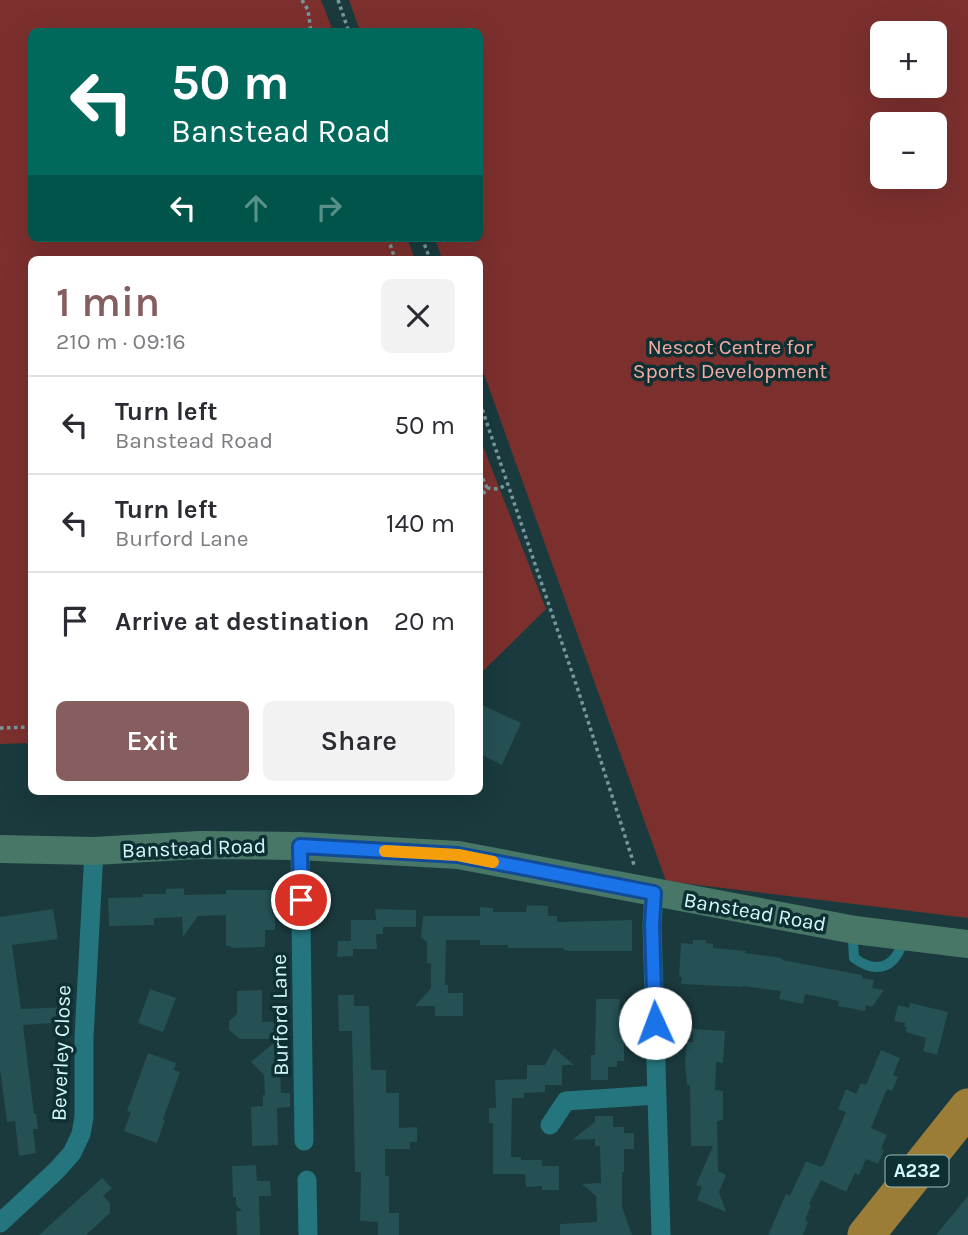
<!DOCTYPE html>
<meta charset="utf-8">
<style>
body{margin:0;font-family:Karla,sans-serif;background:#f2f2f3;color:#2b2b33;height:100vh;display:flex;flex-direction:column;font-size:26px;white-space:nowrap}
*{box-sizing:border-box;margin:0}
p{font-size:23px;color:#7c7c81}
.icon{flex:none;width:38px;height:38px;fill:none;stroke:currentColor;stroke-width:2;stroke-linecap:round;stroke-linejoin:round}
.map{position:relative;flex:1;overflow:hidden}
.sheet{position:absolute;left:28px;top:256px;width:455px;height:539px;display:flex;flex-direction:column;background:#fff;border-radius:10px;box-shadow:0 7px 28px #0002}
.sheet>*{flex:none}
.hud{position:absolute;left:28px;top:28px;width:455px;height:214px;border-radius:10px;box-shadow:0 7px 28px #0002;background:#00695c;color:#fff;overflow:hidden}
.tools{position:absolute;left:870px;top:21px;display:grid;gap:14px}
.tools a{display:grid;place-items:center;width:77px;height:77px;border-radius:10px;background:#fff;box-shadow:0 7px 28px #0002;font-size:35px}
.pin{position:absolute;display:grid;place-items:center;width:60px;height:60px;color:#fff;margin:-30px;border:4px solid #fff;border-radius:50%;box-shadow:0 2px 7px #0007}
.me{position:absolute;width:77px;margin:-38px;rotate:358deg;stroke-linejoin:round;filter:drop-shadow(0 0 5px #0008)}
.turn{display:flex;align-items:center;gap:24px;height:147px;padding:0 28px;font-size:32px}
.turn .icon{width:91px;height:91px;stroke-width:2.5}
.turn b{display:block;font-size:49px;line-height:60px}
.lanes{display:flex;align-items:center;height:66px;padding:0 28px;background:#0003;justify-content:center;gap:35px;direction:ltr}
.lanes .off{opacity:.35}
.round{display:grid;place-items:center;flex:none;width:74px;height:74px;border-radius:10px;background:#f2f2f3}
.summary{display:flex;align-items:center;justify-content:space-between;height:119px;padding:0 28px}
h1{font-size:42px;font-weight:600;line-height:52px;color:#865e5f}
.primary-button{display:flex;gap:14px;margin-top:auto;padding:14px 28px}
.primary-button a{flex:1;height:80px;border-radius:10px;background:#865e5f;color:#fff;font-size:28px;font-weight:600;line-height:80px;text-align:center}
.primary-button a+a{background:#f2f2f3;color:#2b2b33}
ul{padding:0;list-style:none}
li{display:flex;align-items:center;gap:21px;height:98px;padding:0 28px;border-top:2px solid #e1e1e2}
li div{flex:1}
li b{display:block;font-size:26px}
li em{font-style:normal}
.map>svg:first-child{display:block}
.green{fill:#7c302e;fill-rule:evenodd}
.building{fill:#255054}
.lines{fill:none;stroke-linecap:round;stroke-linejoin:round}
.path{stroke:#76989c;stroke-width:3.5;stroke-dasharray:3.5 3.5;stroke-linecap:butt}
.lane{stroke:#24757d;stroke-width:10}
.street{stroke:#24757d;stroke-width:19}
.secondary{stroke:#487768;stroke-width:28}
.highway{stroke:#9c7d38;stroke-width:37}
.route-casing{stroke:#114b97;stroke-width:18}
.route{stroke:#1a73e8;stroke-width:12}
.slow{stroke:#f59e0b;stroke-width:12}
.labels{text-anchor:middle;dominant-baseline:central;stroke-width:7;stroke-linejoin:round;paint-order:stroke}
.shield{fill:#0f3033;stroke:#9abdc1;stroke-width:2}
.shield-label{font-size:19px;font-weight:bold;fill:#d5fafe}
.park-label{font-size:21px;fill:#f6aba5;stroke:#0f3033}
.street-label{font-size:21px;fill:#d5fafe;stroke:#0f3033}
</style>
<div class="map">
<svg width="968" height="1235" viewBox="0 0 968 1235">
<rect width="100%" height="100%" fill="#1a3a3d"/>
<!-- green -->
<path class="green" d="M 0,0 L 321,0 L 333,31 L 32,32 L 32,238 L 407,238 L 415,259 L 32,259 L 31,743 L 0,744 Z
M 349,0 L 968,0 L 968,918 L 666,881 L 480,363 L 480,259 L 442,259 L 435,238 L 480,238 L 480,32 L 360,31 ZM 882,33 L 934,33 L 934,86 L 882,86 ZM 882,124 L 934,124 L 934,177 L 882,177 Z
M 480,438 L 546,609 L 480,674 Z"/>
<!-- building -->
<path class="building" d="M 480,704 L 521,723 L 502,765 L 480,754 Z
M 184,888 L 184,895 L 226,894 L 226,890 L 272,890 L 272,914 L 275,914 L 275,930 L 265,930 L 265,947 L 231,948 L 231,946 L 226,946 L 226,915 L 198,916 L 183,937 L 182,917 L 154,918 L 154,925 L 109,926 L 108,898 L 143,897 L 142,894 L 166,894 L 166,889 Z
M 527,905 L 548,906 L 548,916 L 557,916 L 557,922 L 632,920 L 632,951 L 570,951 L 564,950 L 564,948 L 508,948 L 508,945 L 480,945 L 480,940 L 446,940 L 445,985 L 448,985 L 448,993 L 463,993 L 463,1016 L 435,1016 L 435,1006 L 415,1006 L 431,988 L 431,963 L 427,963 L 427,942 L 421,937 L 423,916 L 480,916 L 480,907 L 493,908 L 493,912 L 526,912 Z
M 53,909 L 58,939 L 12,945 L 21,1009 L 71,1007 L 72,1022 L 23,1025 L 34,1114 L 36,1114 L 38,1129 L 33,1129 L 36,1153 L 19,1156 L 15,1121 L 7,1122 L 0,1069 L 0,917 Z
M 375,909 L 416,910 L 416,927 L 383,927 L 383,934 L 376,934 L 377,949 L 353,949 L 353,956 L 337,957 L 338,941 L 351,941 L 351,920 L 376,920 Z
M 693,940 L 706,940 L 706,943 L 713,944 L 713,948 L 746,951 L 745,953 L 782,958 L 782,960 L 862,975 L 862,978 L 874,980 L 872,988 L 884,990 L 872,1007 L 866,1005 L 865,1011 L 838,1006 L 839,1001 L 805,994 L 803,1004 L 779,999 L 781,991 L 742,986 L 742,987 L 681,984 L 682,977 L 679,977 L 681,943 L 693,944 Z
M 150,989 L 176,998 L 163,1032 L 138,1023 Z
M 262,990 L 262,1022 L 290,1021 L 289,1054 L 280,1062 L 281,1093 L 290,1093 L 290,1107 L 277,1108 L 278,1145 L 252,1146 L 251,1107 L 263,1106 L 263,1095 L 265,1095 L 264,1075 L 251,1062 L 278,1039 L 240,1039 L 229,1030 L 229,1021 L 237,1014 L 237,991 Z
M 338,995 L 354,995 L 354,1006 L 369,1006 L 371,1070 L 386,1070 L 386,1093 L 399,1093 L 399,1128 L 417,1127 L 417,1142 L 410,1142 L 410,1149 L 385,1149 L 385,1176 L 389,1176 L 389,1213 L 399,1213 L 399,1235 L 378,1235 L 378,1222 L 360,1221 L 361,1172 L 355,1172 L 352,1031 L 339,1031 Z
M 596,999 L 620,999 L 619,1016 L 624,1016 L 624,1061 L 617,1061 L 617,1067 L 608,1067 L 608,1080 L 591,1080 L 591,1055 L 595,1055 Z
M 910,1003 L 948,1012 L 937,1055 L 923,1051 L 926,1038 L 906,1032 L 907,1027 L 904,1027 L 905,1023 L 894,1021 L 898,1005 L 909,1008 Z
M 693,1029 L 725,1031 L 723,1063 L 716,1062 L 715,1090 L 723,1091 L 723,1120 L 717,1121 L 718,1171 L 726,1175 L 719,1192 L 726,1212 L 697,1200 L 702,1187 L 696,1185 L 713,1146 L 691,1146 L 690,1085 L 687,1085 L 685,1063 L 687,1042 L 693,1042 Z
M 554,1048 L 574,1065 L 562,1065 L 562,1085 L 545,1085 L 545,1092 L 524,1093 L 524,1098 L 512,1098 L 511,1157 L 521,1157 L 521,1160 L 542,1160 L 542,1166 L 559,1166 L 559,1190 L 542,1190 L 542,1186 L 526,1187 L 525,1174 L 493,1174 L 493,1123 L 489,1123 L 489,1108 L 496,1108 L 495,1080 L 527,1079 L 527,1065 L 545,1065 Z
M 881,1050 L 900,1058 L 893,1075 L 898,1077 L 892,1091 L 887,1089 L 871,1128 L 887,1135 L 881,1149 L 884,1150 L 878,1164 L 866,1159 L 859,1175 L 855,1173 L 846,1192 L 821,1180 L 809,1204 L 811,1205 L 805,1220 L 808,1222 L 803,1235 L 768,1235 L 786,1194 L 790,1196 L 806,1161 L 821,1167 L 824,1164 L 846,1112 L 838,1109 L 846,1089 L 856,1094 L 861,1083 L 866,1085 Z
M 148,1053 L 176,1063 L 174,1070 L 180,1072 L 163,1119 L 165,1120 L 157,1143 L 124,1131 L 131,1112 L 127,1111 Z
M 595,1116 L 613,1116 L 613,1127 L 624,1127 L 624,1133 L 634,1133 L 634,1149 L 624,1149 L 624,1172 L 622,1172 L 622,1207 L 632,1235 L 560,1235 L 560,1224 L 597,1222 L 596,1196 L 582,1184 L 601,1183 L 600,1146 L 595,1146 L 595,1139 L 572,1140 L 595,1122 Z
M 256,1165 L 257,1181 L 270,1181 L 271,1196 L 259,1196 L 260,1235 L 237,1235 L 236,1211 L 242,1211 L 236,1205 L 236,1197 L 233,1197 L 232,1166 Z
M 102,1178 L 112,1188 L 103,1196 L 110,1203 L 110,1213 L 86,1235 L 39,1235 Z
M 968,1196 L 968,1235 L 936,1235 Z"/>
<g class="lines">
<!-- path -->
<path class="path" d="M 302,0 L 308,10 L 311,32
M 338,0 L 349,32
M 388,238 L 395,259
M 422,238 L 430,259
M 480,403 L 578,690 L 633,861 L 634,866
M 480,472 L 487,488 L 480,499
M 487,488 L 498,489 L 508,484
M 0,728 L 32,727"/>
<!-- lane -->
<path class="lane" d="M 855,931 L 853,942 L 854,958 C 879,976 897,966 904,937"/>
<!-- street -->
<path class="street" d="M 300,846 L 304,1141
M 654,893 L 652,925 L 661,1235
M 550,1125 L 566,1101 L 657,1095
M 307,1180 L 308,1235
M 0,1223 L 57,1170 L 72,1153 L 81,1134 L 84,1117 L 84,1037 L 94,851"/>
<!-- secondary -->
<path class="secondary" d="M 0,849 L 94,851 L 200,845 L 300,846 L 458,855 L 855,930 L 968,944"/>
<!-- highway -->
<path class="highway" d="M 866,1235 L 968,1107"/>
</g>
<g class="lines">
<defs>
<path id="route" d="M 301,900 L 300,846 L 458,855 L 654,893 L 652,925 L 655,1023"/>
</defs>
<!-- route casing -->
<use href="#route" class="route-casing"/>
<!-- route -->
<use href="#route" class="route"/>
<!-- slow -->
<path class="slow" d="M 385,851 L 458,855 L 493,862"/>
</g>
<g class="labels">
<!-- shield labels -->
<rect class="shield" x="885.5" y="1155.5" width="63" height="31" rx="5"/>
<g class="shield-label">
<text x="917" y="1171">A232</text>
</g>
<!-- park labels -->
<g class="park-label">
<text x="730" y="347">Nescot Centre for<tspan x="730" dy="24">Sports Development</tspan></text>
</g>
<!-- street labels -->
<g class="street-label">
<text transform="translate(194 848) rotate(-2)">Banstead Road</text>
<text transform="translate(755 912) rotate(10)">Banstead Road</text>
<text transform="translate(280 1015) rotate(-91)">Burford Lane</text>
<text transform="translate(61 1053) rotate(-88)">Beverley Close</text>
</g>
</g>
</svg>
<div class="tools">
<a>+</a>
<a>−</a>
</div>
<div class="pin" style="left:301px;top:900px;background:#d93025"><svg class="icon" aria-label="arrive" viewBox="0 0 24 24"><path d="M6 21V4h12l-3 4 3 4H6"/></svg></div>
<svg class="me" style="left:655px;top:1023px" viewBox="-20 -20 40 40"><circle r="19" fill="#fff"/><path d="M0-13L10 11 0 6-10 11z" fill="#1a73e8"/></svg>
<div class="hud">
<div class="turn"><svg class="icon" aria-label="left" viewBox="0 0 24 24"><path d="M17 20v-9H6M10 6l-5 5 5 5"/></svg><div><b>50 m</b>Banstead Road</div></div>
<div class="lanes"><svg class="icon" aria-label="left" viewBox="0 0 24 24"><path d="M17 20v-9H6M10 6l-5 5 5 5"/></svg><svg class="icon off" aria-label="ahead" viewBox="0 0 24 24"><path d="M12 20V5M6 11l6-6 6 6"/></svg><svg class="icon off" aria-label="right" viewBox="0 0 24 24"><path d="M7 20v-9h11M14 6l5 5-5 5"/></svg></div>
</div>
<section class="sheet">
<div class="summary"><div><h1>1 min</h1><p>210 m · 09:16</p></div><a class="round"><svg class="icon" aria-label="close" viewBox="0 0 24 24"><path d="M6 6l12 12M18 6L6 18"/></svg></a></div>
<ul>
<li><svg class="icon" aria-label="left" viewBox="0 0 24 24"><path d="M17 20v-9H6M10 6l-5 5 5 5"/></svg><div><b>Turn left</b><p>Banstead Road</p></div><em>50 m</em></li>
<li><svg class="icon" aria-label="left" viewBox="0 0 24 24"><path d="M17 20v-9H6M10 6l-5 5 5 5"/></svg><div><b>Turn left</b><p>Burford Lane</p></div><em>140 m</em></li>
<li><svg class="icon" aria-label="arrive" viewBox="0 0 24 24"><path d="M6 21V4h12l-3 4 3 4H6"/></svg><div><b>Arrive at destination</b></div><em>20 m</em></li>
</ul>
<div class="primary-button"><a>Exit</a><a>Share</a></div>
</section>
</div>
